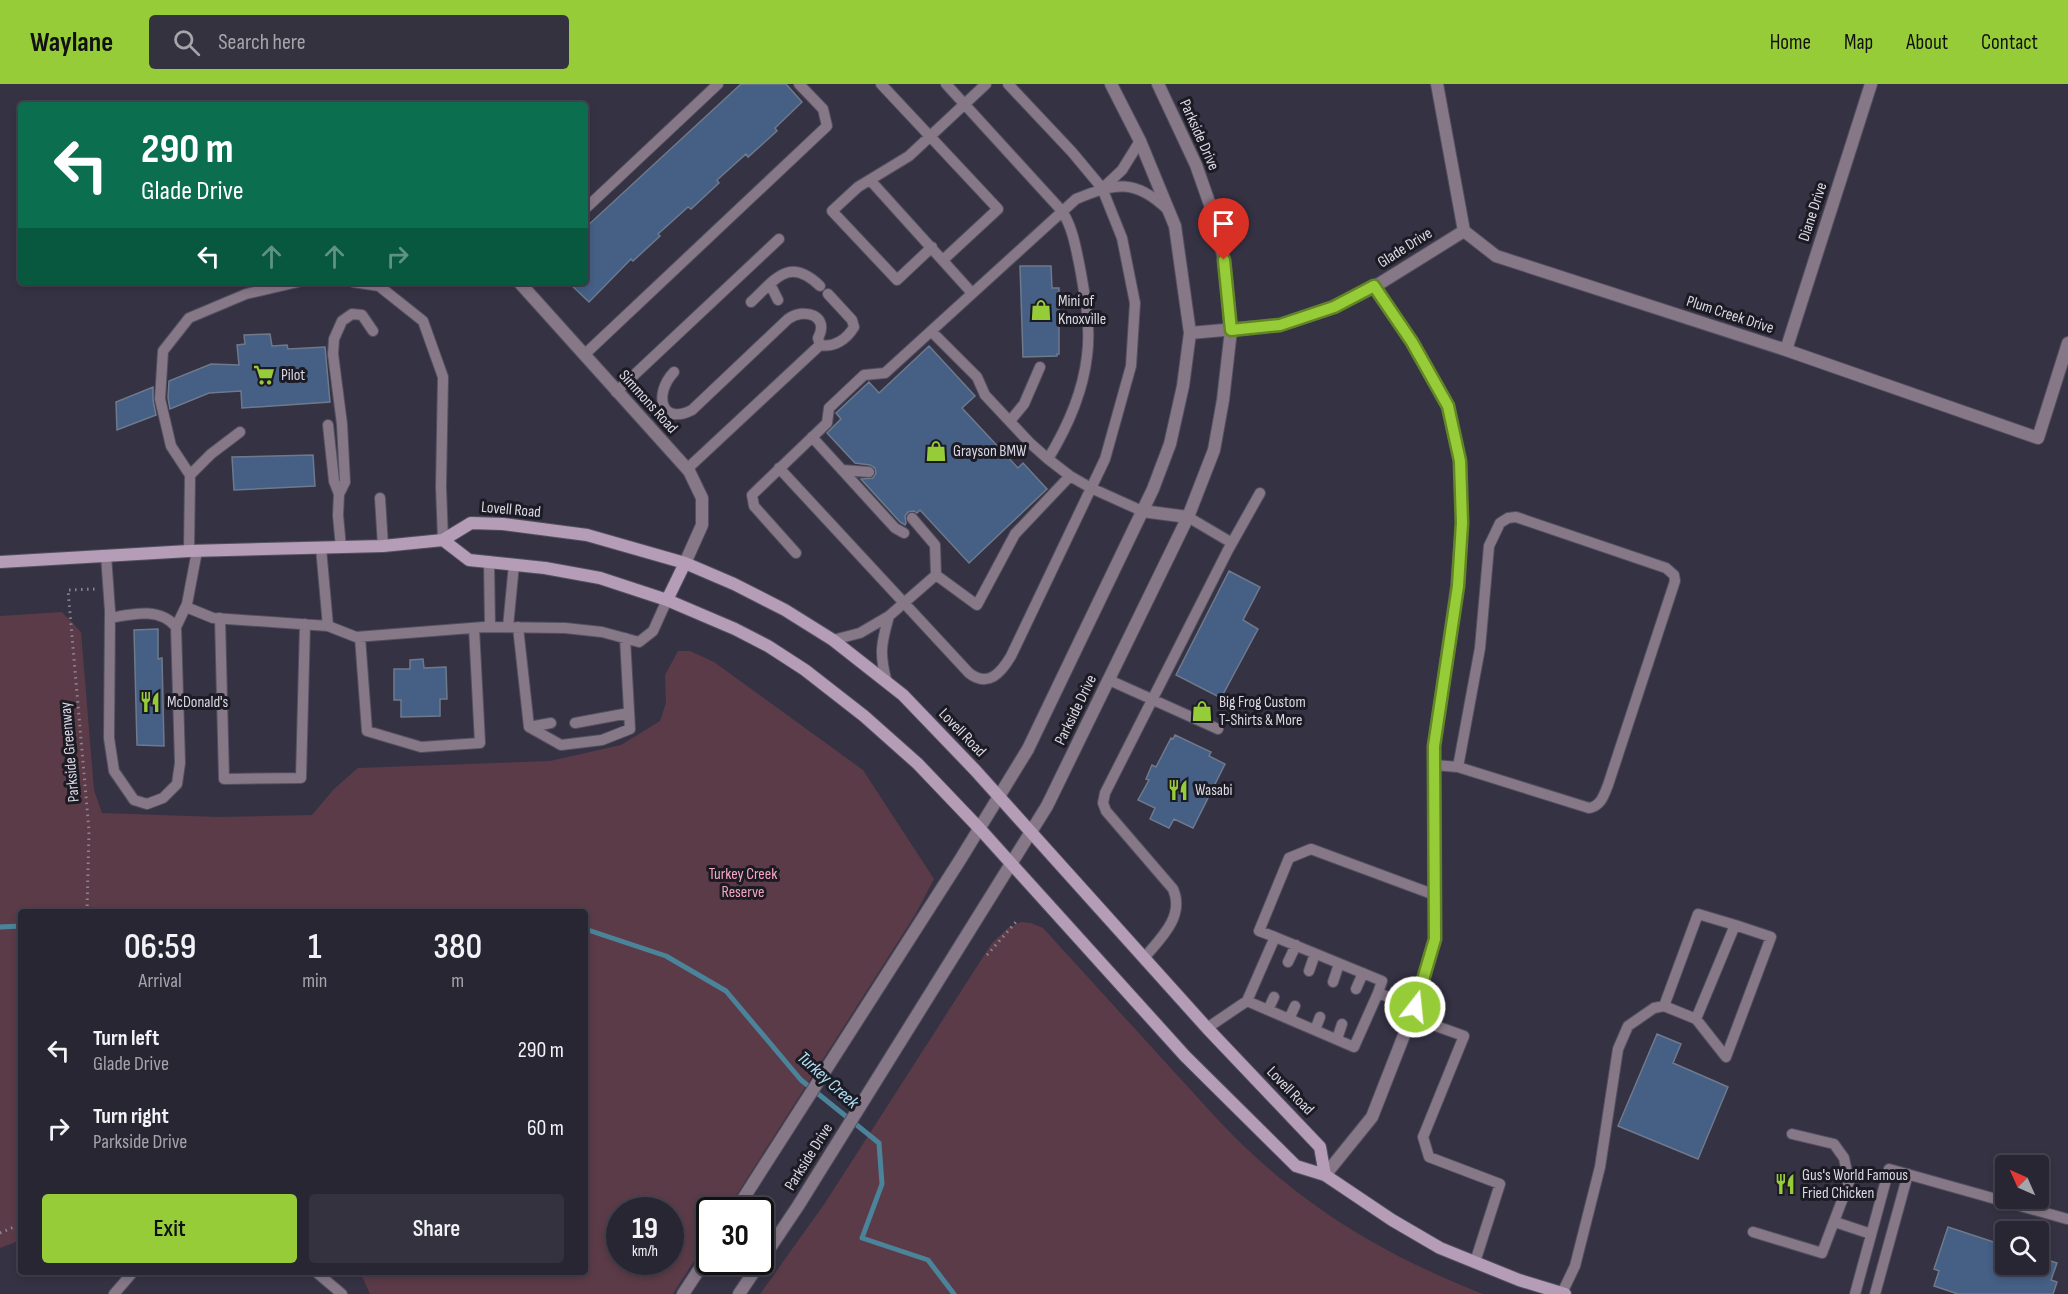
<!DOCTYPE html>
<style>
body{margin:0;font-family:"Sofia Sans Condensed",sans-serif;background:#34323f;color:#f1f3f6;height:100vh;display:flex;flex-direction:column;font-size:22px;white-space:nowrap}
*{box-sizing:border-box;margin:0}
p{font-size:20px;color:#a5a5ac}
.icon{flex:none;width:33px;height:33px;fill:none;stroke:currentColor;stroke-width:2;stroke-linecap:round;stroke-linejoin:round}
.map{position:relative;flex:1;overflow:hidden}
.side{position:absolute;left:18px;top:825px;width:570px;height:366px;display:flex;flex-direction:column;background:#282633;border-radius:6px;box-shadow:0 3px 9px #0003,0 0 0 2px #44434e}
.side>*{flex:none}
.top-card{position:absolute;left:18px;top:18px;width:570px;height:183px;border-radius:6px;box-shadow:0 3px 9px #0003,0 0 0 2px #44434e;background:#0b6e4f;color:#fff;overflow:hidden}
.needle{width:39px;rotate:315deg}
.buttons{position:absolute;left:1995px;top:1071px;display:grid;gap:12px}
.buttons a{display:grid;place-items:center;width:54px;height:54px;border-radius:6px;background:#282633;box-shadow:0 3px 9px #0003,0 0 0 2px #44434e;font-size:30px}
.speed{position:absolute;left:606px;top:1113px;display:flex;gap:12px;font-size:30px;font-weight:700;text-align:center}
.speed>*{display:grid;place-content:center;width:78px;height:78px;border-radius:50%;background:#282633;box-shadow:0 3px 9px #0003,0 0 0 2px #44434e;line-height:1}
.speed small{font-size:15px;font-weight:400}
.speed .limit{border:3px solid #111;border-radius:9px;background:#fff;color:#111}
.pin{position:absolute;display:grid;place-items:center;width:51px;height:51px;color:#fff;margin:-62px -26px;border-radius:50% 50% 50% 0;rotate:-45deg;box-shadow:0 0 6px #0007}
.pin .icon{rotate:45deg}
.me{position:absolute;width:66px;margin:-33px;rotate:16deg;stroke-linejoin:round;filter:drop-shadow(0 0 4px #0008)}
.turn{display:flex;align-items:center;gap:21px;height:126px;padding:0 24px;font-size:27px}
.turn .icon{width:78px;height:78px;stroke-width:2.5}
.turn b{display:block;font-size:42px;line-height:51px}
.lanes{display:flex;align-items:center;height:57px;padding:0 24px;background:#0003;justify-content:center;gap:30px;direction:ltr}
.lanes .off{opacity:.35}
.eta{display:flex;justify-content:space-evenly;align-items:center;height:102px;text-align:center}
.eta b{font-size:36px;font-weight:600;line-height:42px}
.button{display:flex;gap:12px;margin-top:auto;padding:12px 24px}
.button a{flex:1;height:69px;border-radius:6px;background:#97cc39;color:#111;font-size:24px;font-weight:600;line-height:69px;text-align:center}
.button a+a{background:#34323f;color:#f1f3f6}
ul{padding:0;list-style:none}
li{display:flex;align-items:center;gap:18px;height:78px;padding:0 24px}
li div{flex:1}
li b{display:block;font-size:22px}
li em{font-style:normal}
header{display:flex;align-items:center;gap:36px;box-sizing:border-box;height:84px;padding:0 30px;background:#97cc39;color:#111}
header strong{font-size:28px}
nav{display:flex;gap:33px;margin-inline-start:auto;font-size:21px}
.search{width:420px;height:54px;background:#34323f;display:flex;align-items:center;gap:15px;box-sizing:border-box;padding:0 21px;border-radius:6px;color:#a5a5ac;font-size:22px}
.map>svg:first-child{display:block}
.green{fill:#5b3b47;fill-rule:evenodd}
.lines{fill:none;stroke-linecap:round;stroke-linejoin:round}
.stream{stroke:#4b849a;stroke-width:5}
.building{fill:#455f85;stroke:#6e7a8c;stroke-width:1.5}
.service-casing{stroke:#535061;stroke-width:12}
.minor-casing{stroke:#535061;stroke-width:14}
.tertiary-casing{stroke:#535061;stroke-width:14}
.secondary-casing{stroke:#535061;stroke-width:14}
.path{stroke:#898695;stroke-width:3;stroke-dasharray:1.5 4.5;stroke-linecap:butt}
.service{stroke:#877888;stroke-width:10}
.minor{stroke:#877888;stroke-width:12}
.tertiary{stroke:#877888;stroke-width:12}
.secondary{stroke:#b59db8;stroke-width:12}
.route-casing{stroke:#628525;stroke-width:15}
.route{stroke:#97cc39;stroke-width:10}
.labels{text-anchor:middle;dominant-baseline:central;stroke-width:6;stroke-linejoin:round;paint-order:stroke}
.street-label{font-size:16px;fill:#dad8e4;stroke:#1c1b24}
.poi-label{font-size:16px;fill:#dad8e4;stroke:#1c1b24;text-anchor:start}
.park-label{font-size:16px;fill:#f4a5c2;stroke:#1c1b24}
.water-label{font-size:18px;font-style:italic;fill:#afe2f7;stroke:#1c1b24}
</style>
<header>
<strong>Waylane</strong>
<div class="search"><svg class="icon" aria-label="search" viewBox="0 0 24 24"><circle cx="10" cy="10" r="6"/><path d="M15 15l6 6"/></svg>Search here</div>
<nav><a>Home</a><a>Map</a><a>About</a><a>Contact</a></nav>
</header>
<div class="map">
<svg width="2068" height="1210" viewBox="0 0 2068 1210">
<rect width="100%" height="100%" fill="#353244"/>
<!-- green -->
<path class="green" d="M 62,528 L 81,548 L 94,706 L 102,729 L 219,733 L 312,731 L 334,705 L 358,684 L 550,677 L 621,661 L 660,637 L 666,619 L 665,591 L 678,567 L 690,567 L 714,578 L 863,686 L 934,795 L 915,831 L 727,1126 L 710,1126 L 709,1153 L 673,1210 L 370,1210 L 360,1188 L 585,1188 L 585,828 L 21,828 L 21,1156 L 0,1164 L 0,532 ZM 620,1126 L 670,1126 L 670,1178 L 620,1178 Z
M 1021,838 L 1031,839 L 1043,844 L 1219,1037 C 1298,1120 1377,1168 1483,1210 L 760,1210 L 825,1119 L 992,859 L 1008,844 Z"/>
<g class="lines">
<!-- stream -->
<path class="stream" d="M 0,843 L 21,842
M 585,845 L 666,872 L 726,907 L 801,996 L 879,1059 L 882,1100 L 862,1154 L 928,1176 L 954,1210"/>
</g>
<!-- building -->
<path class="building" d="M 741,0 L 786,0 L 802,18 L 775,44 L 777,47 L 748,73 L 746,70 L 717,96 L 719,99 L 691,125 L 688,123 L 658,150 L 660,152 L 633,177 L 631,175 L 589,218 L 568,198 L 585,198 L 585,144 Z
M 1020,182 L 1051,182 L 1052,204 L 1059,204 L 1059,270 L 1057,270 L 1057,272 L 1023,273 Z
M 270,250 L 272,262 L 287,261 L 288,265 L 325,263 L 330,318 L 242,324 L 241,307 L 209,309 L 170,325 L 168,314 L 169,297 L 211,280 L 239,281 L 237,261 L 245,260 L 244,251 Z
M 929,262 L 975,312 L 962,324 L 1018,384 L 1023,379 L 1047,405 L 969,479 L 920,426 L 917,429 L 914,427 L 908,428 L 905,432 L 906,439 L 905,441 L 900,438 L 861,395 L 873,394 L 876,389 L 875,384 L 870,381 L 855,379 L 827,349 L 841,335 L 836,329 L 869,298 L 879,309 Z
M 153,303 L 153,316 L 156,331 L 117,346 L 116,318 Z
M 313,371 L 315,402 L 234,406 L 232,373 Z
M 1229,487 L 1260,503 L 1243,536 L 1258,545 L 1221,614 L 1176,591 Z
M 158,545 L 158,575 L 162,574 L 164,662 L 137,661 L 134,546 Z
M 423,575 L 424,584 L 446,583 L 447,615 L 440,615 L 440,632 L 401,633 L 401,616 L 394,616 L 394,585 L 410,585 L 410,576 Z
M 1175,651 L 1211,668 L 1209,672 L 1225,680 L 1193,744 L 1174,735 L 1169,744 L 1150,735 L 1155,724 L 1138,716 L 1149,696 L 1146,695 L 1152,681 L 1156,683 L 1171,654 L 1173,655 Z
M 1657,950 L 1681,960 L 1673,979 L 1728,1003 L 1698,1075 L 1618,1042 Z
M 1948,1143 L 2006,1162 L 2006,1180 L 2038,1180 L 2038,1173 L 2057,1179 L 2051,1196 L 2057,1198 L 2053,1210 L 1958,1210 L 1934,1202 L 1939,1187 L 1934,1185 Z"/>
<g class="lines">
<defs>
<path id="service" d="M 881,0 L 998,125 L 943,176
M 946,0 L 1062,127 C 1073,144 1076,165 1080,184 C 1085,212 1091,243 1087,272 C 1083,307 1067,344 1048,375
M 870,96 L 972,209
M 1105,102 L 1122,86 L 1140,57
M 585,125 L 718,0
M 932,163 L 897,196 L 832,127 L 858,103 L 909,72 L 986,0
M 353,198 L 379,202 L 423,237 L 443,293 L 441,403 L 443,456
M 770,200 L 778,216
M 751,218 C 776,195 789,172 820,202
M 931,247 L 977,293 L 985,311 L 1030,359 L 1048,375 L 1070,392 L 1091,404 L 1142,427
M 584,271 L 827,42 L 823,25 L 799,0
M 674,288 C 653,310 661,342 692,326 L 788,235 C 805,223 830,232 818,254 L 820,261
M 616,308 L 779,155
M 1010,337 L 1024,320 L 1040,283
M 328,341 L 334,397 L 339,410 L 338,431 L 341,464
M 812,353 L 895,444 L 904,449
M 779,384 L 969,589 C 988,604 1001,589 1011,572 L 1105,375 L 1131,282 L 1135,219 L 1122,154 L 1102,104 L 1072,68 L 1008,0
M 687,385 L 820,261 C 834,264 847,255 854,243 L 852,236 L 828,210
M 842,386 L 869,388
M 190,391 L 171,362 L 160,315 L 163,267 L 189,234 L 246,210 L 298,198
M 339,410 L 345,398 L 342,340 L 333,270 L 334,255 L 342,237 L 352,230 L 362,231 L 373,247
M 380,414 L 383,462
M 1188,433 L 1232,459
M 912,434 L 935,461 L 936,491
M 321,464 L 328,542
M 189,467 L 190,391 L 211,370 L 240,348
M 796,469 L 754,422 L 752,411 L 827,339 L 829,324 L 864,291 L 885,289 L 1076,115 C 1115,99 1135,94 1168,126
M 106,471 L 110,527 L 109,654 L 114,687 L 134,716 L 147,720 L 163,714 L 177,700 L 180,679 L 176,543 L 187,520 L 197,467
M 489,477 L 490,543
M 936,491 L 977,521 L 1015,450 L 1070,392
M 186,523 L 213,534 L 328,542 L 356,553 L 484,543 L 565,544 L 602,548 L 639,558 L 653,547 L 667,516
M 110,534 C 132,530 160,523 176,543
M 220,534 L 224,695 L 301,694 L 305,540
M 508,543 L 514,480
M 518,543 L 529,643 L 561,661 L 602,656 L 630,645 L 625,554
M 360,553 L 367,647 L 421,663 L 480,659 L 474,544
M 833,556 L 860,549 L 889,532 L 936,491
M 1109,596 L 1218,645
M 887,599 C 879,570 881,560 889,532
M 575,639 L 629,629
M 529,643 L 551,639
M 1434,681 L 1458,683 L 1589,724 C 1601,722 1604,711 1608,701 L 1675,497 L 1674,491 L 1666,484 L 1516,433 L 1508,434 L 1500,439 L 1489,462 L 1480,564 L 1458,683
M 1275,853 L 1382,897 L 1378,909
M 1144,874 C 1161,854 1185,832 1173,805 L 1106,727 L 1103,719 L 1105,709 L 1228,466 L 1260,409
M 1288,878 L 1296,861
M 1309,887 L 1315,870
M 1333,898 L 1339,880
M 1356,905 L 1363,889
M 1247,917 L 1354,963 L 1378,909 L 1415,923
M 1664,922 L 1698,830 L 1735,841 L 1696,935
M 1268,926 L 1274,913
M 1411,933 L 1464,952 L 1423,1053 L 1429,1073 L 1500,1100 L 1475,1178
M 1289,935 L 1295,922
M 1207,944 L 1247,917 L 1275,853 L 1259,847 L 1289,774 L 1311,765 L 1435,811
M 1315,946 L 1320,933
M 1337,955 L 1342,940
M 1835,1138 L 1871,1150
M 1753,1148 L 1822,1169 L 1849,1098 L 1844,1074 L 1834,1060 L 1792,1050
M 316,1188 L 342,1210
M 1562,1209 L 1575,1182 L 1600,1083 L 1618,965 L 1628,942 L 1654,924 L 1664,922 L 1696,935 L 1726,973 L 1771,853 L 1735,841
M 114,1210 L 133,1188
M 1855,1210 L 1889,1085 L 2067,1135
M 1875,1210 L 1908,1090"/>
<path id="minor" d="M 1437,0 L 1464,147 L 1496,172 L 1786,266 L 2038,354 L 2068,259
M 519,198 L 689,387 L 702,414 L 702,441 L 685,479
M 1190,249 L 1280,241 L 1333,223 L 1374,203 L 1464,147
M 1786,266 L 1871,0
M 1325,1091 L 1372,1033 L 1415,923 L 1435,855 L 1434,662 L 1457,502 L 1462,439 L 1460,377 L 1448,323 L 1412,258 L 1374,203"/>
<path id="tertiary" d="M 1142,427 L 1188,433
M 736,1126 L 960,776 L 1028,665 L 1153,405 L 1170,360 L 1183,302 L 1190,249 L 1175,142 L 1140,57 L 1111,0
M 683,1210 L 710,1169
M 739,1210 L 798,1122 L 1047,722 L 1188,433 L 1214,366 L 1223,316 L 1231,246 L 1224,176 L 1215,135 L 1196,81 L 1158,0"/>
<path id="secondary" d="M 443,456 L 469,476 L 545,484 L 600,494 L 667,516 L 735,545 L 768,562 L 805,586 L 864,632 L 918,680 L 980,745 L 1185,972 L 1296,1082 L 1325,1091 L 1392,1136 L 1440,1164 L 1519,1196 L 1565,1210
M 0,478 L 189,467 L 383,462 L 443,456 L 471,439 L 503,440 L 587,451 L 685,479 L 734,500 L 785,526 L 833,556 L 903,611 L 975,686 L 1207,944 L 1320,1063 L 1325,1091
M 667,516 L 685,479"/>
</defs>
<!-- service casing -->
<use href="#service" class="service-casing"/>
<!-- minor casing -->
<use href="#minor" class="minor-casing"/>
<!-- tertiary casing -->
<use href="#tertiary" class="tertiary-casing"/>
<!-- secondary casing -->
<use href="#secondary" class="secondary-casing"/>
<!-- path -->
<path class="path" d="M 87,828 L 89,747 L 68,506 L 97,505
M 987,871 L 1016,838
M 0,1149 L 21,1140"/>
<!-- service -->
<use href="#service" class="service"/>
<!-- minor -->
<use href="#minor" class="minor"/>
<!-- tertiary -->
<use href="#tertiary" class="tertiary"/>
<!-- secondary -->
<use href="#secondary" class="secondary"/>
</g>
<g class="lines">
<defs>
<path id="route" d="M 1224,176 L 1231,246 L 1280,241 L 1334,223 L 1374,202 L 1412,258 L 1448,322 L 1460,377 L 1462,439 L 1458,502 L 1434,662 L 1435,855 L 1415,923"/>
</defs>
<!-- route casing -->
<use href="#route" class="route-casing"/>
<!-- route -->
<use href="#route" class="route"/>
</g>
<!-- icons -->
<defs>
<symbol id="shop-bare" viewBox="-9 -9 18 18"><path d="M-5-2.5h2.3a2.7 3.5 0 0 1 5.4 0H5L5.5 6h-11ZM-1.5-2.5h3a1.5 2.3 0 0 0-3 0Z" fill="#97cc39" stroke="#1c1b24" stroke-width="2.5" paint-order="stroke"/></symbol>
<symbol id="supermarket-bare" viewBox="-9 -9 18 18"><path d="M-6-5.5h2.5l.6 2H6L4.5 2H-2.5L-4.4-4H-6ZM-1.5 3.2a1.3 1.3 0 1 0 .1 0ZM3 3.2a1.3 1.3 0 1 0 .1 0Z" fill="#97cc39" stroke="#1c1b24" stroke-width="2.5" paint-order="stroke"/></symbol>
<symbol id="restaurant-bare" viewBox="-9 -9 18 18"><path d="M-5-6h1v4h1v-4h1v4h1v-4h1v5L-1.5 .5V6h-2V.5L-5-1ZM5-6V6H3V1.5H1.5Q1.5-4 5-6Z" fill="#97cc39" stroke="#1c1b24" stroke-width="2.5" paint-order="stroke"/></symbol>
</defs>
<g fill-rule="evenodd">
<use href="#shop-bare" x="1026" y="211" width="30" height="30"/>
<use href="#supermarket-bare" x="249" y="276" width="30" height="30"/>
<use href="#shop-bare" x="921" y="352" width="30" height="30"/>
<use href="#restaurant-bare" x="135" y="603" width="30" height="30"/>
<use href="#shop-bare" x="1187" y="612" width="30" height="30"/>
<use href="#restaurant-bare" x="1163" y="691" width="30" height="30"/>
<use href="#restaurant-bare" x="1770" y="1085" width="30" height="30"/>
</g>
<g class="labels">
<!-- street labels -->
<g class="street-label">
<text transform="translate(1199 51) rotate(66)">Parkside Drive</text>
<text transform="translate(1813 128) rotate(-72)">Diane Drive</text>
<text transform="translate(1405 164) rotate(-32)">Glade Drive</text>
<text transform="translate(1730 231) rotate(18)">Plum Creek Drive</text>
<text transform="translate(648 318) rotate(48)">Simmons Road</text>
<text transform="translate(511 426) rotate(5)">Lovell Road</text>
<text transform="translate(1076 626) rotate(-64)">Parkside Drive</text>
<text transform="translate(962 649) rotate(46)">Lovell Road</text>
<text transform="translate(70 668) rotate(-95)">Parkside Greenway</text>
<text transform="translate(1290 1007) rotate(46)">Lovell Road</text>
<text transform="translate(809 1073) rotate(-58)">Parkside Drive</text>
</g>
<!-- poi labels -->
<g class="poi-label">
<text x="1058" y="217">Mini of<tspan x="1058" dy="18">Knoxville</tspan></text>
<text x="281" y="291">Pilot</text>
<text x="953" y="367">Grayson BMW</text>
<text x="167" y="618">McDonald's</text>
<text x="1219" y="618">Big Frog Custom<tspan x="1219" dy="18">T-Shirts &amp; More</tspan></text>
<text x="1195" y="706">Wasabi</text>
<text x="1802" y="1091">Gus's World Famous<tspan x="1802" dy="18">Fried Chicken</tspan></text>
</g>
<!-- park labels -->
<g class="park-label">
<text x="743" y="790">Turkey Creek<tspan x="743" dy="18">Reserve</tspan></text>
</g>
<!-- water labels -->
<g class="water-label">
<text transform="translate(828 996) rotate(42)">Turkey Creek</text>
</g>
</g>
</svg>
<div class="buttons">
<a><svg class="needle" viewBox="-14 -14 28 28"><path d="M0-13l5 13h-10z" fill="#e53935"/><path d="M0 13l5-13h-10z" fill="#a5a5ac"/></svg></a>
<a><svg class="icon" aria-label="search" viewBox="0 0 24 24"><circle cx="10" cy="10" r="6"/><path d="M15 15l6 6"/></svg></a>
</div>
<div class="speed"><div>19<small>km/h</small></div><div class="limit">30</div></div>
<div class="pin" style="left:1224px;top:176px;background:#d93025"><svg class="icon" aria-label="arrive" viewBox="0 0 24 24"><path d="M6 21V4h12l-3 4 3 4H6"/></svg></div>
<svg class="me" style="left:1415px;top:923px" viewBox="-20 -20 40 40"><circle r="17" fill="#97cc39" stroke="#fff" stroke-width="3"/><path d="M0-11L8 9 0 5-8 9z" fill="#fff"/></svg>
<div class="top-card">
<div class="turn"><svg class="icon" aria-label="left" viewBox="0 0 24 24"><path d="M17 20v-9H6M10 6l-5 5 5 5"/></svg><div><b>290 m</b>Glade Drive</div></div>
<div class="lanes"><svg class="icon" aria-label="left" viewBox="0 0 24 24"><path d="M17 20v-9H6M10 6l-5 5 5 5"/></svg><svg class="icon off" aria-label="ahead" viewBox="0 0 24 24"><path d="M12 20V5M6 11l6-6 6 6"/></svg><svg class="icon off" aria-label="ahead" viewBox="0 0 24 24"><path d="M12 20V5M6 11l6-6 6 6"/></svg><svg class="icon off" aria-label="right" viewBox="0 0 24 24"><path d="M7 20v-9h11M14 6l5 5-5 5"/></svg></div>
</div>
<section class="side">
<div class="eta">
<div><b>06:59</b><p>Arrival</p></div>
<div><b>1</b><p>min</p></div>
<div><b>380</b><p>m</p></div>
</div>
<ul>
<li><svg class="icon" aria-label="left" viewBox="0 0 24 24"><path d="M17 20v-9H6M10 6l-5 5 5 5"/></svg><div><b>Turn left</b><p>Glade Drive</p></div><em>290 m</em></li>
<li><svg class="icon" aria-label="right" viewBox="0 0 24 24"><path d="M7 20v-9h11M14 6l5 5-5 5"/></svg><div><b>Turn right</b><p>Parkside Drive</p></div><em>60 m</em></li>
</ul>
<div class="button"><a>Exit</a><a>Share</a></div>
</section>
</div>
